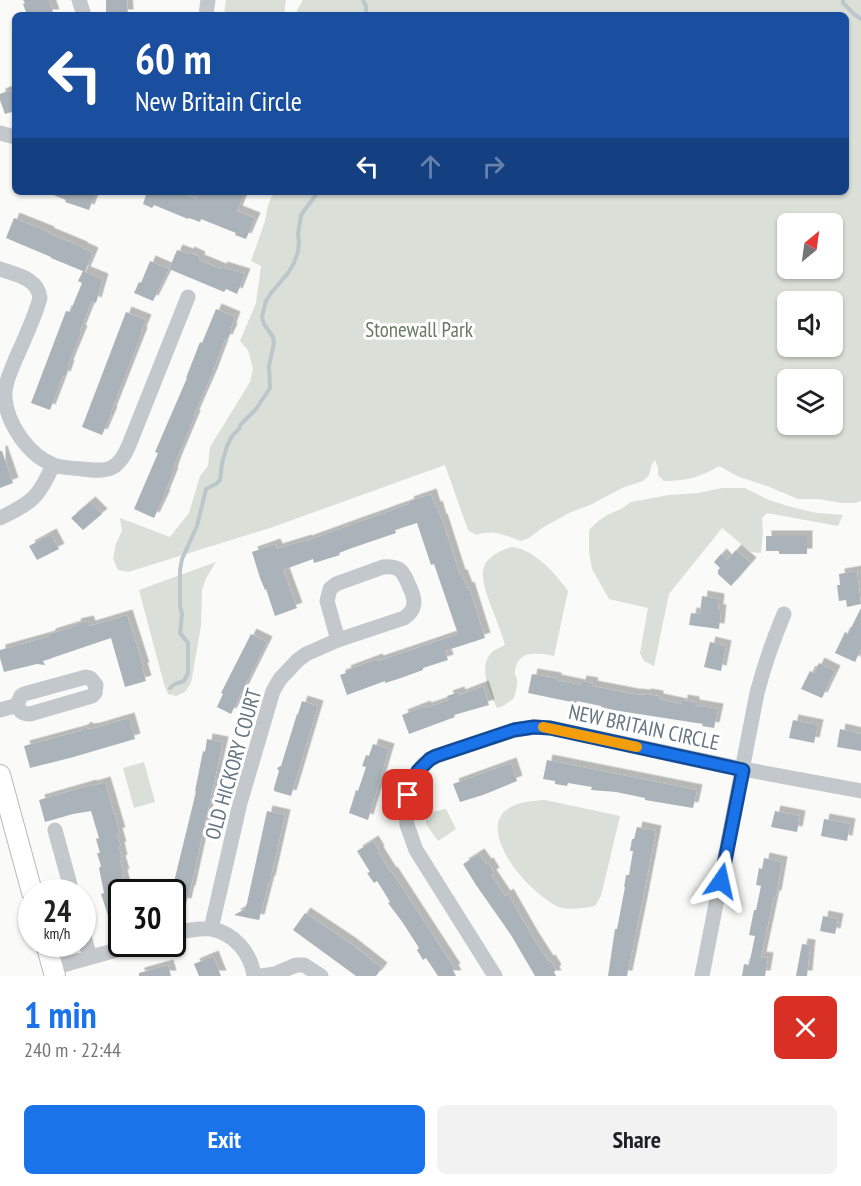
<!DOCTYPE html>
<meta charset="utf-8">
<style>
body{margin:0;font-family:"PT Sans Narrow",sans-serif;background:#f2f2f2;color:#202124;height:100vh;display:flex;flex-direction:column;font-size:22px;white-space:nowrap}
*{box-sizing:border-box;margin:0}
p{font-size:20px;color:#757577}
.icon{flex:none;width:33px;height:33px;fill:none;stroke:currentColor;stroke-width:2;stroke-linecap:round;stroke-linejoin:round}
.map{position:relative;height:976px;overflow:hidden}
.side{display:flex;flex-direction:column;background:#fff;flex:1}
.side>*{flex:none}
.top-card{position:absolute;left:12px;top:12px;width:837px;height:183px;border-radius:9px;box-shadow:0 2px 4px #0004;background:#1a4fa0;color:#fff;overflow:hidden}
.needle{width:39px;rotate:29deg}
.fabs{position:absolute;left:777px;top:213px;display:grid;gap:12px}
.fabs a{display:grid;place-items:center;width:66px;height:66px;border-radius:9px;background:#fff;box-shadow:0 2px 4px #0004;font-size:30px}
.speed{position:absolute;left:18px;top:879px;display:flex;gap:12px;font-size:30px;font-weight:700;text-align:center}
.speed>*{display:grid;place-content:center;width:78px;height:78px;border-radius:50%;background:#fff;box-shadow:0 2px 4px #0004;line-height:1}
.speed small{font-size:15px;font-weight:400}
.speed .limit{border:3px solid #111;border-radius:9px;background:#fff;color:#111}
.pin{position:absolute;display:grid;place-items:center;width:51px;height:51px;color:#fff;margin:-26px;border-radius:12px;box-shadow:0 3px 9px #0006}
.me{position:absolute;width:66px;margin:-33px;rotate:11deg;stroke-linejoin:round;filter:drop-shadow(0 0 4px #0008)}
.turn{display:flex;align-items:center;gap:21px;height:126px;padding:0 24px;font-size:27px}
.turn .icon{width:78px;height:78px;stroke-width:2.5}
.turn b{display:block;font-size:42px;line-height:51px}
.lanes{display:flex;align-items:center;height:57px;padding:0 24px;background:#0003;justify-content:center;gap:30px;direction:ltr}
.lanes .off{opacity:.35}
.round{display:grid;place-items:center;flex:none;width:63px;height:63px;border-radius:9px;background:#f2f2f2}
.summary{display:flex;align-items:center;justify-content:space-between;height:102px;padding:0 24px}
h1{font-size:36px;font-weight:700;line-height:45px;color:#1a73e8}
.button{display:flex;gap:12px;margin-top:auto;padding:12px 24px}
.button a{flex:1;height:69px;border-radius:9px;background:#1a73e8;color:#fff;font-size:24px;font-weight:700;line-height:69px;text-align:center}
.button a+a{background:#f2f2f2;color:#202124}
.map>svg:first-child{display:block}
.green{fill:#dadfd7;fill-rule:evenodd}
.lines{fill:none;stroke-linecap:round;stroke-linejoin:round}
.stream{stroke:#bbc7cb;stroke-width:4}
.building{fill:#aab3b9;filter:url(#shadow)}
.major-casing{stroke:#b5babe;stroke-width:22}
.minor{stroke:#c3c8cc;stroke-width:15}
.major{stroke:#fff;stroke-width:20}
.route-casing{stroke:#114b97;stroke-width:15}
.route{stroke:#1a73e8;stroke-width:10}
.slow{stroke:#f59e0b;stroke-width:10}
.labels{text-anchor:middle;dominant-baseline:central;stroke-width:6;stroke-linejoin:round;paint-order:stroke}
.park-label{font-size:21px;fill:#687a64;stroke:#fff}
.street-label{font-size:21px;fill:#657683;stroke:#fff}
</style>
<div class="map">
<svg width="861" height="976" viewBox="0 0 861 976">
<defs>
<filter id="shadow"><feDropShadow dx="5.5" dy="-5.5" stdDeviation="0" flood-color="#0004"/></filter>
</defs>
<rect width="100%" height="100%" fill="#fafaf8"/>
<!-- green -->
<path class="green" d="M 226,0 L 286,0 L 284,15 L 224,15 Z
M 303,0 L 861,0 L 861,501 L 855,503 L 842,503 L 818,499 L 798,499 L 767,486 L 739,477 L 719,466 C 701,477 685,481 664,481 L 658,475 L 658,468 L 655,460 L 652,464 L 649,475 L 643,481 L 622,488 L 590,505 L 569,513 L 542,528 L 529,538 L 521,541 C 504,535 495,529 476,535 L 468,530 L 445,465 L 270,528 L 128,572 L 118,570 L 113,559 L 116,544 L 122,531 L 120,518 L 170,537 L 189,513 L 200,476 L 208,466 L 210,447 L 250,382 L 253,369 L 248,350 L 240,341 L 256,303 L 261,266 L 251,261 L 265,221 L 268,205 L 274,192 L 846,192 L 846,15 L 297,15 L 297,10 ZM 788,224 L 832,224 L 832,268 L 788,268 ZM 788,302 L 832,302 L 832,346 L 788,346 ZM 788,380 L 832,380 L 832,424 L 788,424 Z
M 722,488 L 745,488 L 769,500 L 791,507 L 817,513 L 843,515 L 838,526 L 767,513 L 762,518 L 763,533 L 761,553 L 751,552 L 722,528 L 669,594 L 654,666 L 644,661 L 640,653 L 648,608 L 609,599 L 592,569 L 589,552 L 589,534 L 590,529 L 597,522 L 607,515 L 621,509 L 631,502 L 669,495 L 698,493 Z
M 511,547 C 533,548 556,574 568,591 L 554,656 C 538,653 519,649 515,670 C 514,676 516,674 517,680 C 518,685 515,693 514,698 L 505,705 L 497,708 C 490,692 477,667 492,652 C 496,649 501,647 505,645 C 501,632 496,619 491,606 C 480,575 475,560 511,547 Z
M 216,562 L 206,578 L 202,590 L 201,626 L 191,683 L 185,692 L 176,696 L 168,694 L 164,684 L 139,590 Z
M 144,762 L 155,802 L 134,808 L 123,768 Z
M 545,800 L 620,816 L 601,896 L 595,906 C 585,908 572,910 562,908 C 536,901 477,836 505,811 C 515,802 532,801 545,800 Z
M 446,809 L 456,829 L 438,841 L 426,824 L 426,813 Z"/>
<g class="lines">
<!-- stream -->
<path class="stream" d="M 363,0 L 366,6 L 366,15
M 843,0 L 843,3 L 854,14 L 861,19
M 170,688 L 175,684 L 184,681 L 188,673 L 188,643 L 180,633 L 182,614 L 180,606 L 180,570 L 182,559 L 197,526 L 206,489 L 216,484 L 220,480 L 222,463 L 227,446 L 232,436 L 239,429 L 241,424 L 256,409 L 270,388 L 269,366 L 274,343 L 273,337 L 264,324 L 262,317 L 266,301 L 271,293 L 288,273 L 294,263 L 298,252 L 299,242 L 298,234 L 301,215 L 318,192"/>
</g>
<!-- building -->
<path class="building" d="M 23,0 L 49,0 L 54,15 L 27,15 L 23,4 L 25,3 Z
M 106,0 L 127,0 L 128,15 L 106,15 Z
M 10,90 L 11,92 L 15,91 L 15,111 L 5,114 L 0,100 L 0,94 Z
M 46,192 L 96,192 L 89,210 L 65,202 L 66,200 Z
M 147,192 L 181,192 L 197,199 L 199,192 L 245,192 L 237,211 L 255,218 L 246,239 L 235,235 L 236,233 L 201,219 L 200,222 L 189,218 L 188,219 L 154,205 L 152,208 L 143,204 Z
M 14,218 L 49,232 L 48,233 L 82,247 L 82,248 L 93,253 L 85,272 L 51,258 L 51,257 L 6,238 Z
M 177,250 L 188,254 L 189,252 L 200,257 L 199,260 L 221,269 L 222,267 L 245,274 L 237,294 L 226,289 L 224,292 L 169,269 Z
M 150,261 L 169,269 L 153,301 L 134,293 L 139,282 L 141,283 Z
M 83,271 L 103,279 L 96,303 L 92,301 L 80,331 L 82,331 L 68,365 L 69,366 L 65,377 L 63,376 L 50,410 L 31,403 L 66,311 L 70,312 L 82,283 L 78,281 Z
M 216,309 L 235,317 L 231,328 L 232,329 L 227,340 L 225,339 L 212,374 L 194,415 L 195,416 L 176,461 L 172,473 L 173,473 L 164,495 L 165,495 L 154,518 L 134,509 L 158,453 L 155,452 L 187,378 L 186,378 L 200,342 L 202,343 Z
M 126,312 L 146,320 L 141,332 L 142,333 L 111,412 L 112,412 L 102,435 L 82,427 Z
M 0,451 L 2,451 L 13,483 L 0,488 Z
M 431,494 L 435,507 L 437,506 L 441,519 L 442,519 L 460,575 L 462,575 L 467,588 L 469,587 L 485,638 L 445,651 L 448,660 L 423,668 L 423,670 L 398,679 L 385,683 L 385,681 L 347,695 L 340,675 L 346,673 L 345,671 L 377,659 L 378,661 L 458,634 L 434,564 L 431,565 L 417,523 L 395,530 L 396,533 L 352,548 L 339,553 L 340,555 L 314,563 L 313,559 L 283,570 L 297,608 L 275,616 L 266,589 L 265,590 L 260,578 L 252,552 L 275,544 L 277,549 L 306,540 L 306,541 L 409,504 L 408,502 Z
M 90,502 L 102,514 L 83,530 L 71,518 Z
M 51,534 L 59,549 L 37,560 L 29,546 Z
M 766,536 L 807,536 L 807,554 L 779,554 L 779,551 L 766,551 Z
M 736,550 L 751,563 L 731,586 L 718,574 L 718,570 L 720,568 L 714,562 L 721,554 L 727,560 Z
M 857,571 L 861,604 L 847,607 L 846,600 L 839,601 L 837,585 L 840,585 L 839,574 Z
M 702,596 L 719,599 L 718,610 L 721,610 L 719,629 L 689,625 L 691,613 L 700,614 Z
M 861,608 L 861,649 L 855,662 L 835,653 L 845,632 L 848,634 Z
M 127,615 L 144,668 L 142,668 L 146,681 L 125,687 L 111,638 L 43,661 L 45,665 L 37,664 L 4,672 L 0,658 L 0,650 L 50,636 L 50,634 L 76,626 L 75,624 L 88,621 L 90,626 Z
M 251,634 L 267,642 L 231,714 L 217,707 L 223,694 L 221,693 Z
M 710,642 L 726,646 L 721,671 L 704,667 Z
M 819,663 L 835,671 L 822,698 L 801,689 L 810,671 L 814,673 Z
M 532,674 L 556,678 L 556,680 L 580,685 L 581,681 L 593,683 L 592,686 L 633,694 L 645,695 L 646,694 L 658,696 L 658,699 L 682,704 L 682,700 L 694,702 L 694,705 L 718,709 L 714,728 L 702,726 L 703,724 L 613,710 L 601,707 L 601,706 L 577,701 L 576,703 L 528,693 Z
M 483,686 L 489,705 L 454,715 L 455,717 L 409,734 L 402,715 L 425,706 L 426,708 L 449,700 L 447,696 L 459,692 L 460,695 Z
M 302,701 L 318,706 L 291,796 L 274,791 L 274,788 L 279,771 L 277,768 L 281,766 L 297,714 L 298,714 Z
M 129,718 L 135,739 L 70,758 L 30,768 L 24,746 L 83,730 L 85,727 L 88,729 L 95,728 Z
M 793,720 L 818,725 L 814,743 L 789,738 Z
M 840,729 L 861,734 L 861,751 L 837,747 Z
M 207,739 L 223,742 L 190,891 L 189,891 L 186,904 L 172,901 L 172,890 L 193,804 L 196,791 L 195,791 L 203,751 L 205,752 Z
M 373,744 L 389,749 L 368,820 L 349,813 L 356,790 L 358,791 L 366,767 L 362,766 L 366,755 L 369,756 Z
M 547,760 L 697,790 L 693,808 L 645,800 L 645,798 L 616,792 L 591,790 L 592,787 L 568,783 L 567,786 L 555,784 L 555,781 L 543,779 Z
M 511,763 L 517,781 L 483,795 L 460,802 L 453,784 Z
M 105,782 L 120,833 L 117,833 L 121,847 L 119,847 L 122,860 L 120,861 L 124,874 L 122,875 L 125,887 L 122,888 L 124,892 L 122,892 L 122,938 L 116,940 L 101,894 L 104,893 L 99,868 L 101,866 L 97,853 L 100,853 L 96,839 L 99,838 L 91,811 L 73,814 L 45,822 L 39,800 L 91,785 L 92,786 Z
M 267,811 L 285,815 L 270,881 L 269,881 L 259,920 L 234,915 L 245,909 L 247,903 Z
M 775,811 L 800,816 L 797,832 L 771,827 Z
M 824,819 L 850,824 L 847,841 L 821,836 Z
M 637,827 L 656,831 L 642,903 L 627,976 L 608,976 L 615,929 L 617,929 L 625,887 L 624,887 L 626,875 L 629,875 L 633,851 L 630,851 L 632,839 L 634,839 Z
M 373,841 L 379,851 L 378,852 L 391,873 L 392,872 L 455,969 L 453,970 L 456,976 L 438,976 L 426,958 L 423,960 L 417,950 L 419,948 L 403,923 L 388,903 L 390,902 L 384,892 L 377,881 L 374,883 L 367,873 L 370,872 L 357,851 Z
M 479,854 L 486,864 L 488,863 L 494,873 L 491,875 L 505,896 L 508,894 L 532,936 L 548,961 L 550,960 L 556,970 L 554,972 L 556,976 L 535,976 L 511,935 L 476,885 L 463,864 Z
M 764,858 L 782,862 L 776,896 L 774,896 L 761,957 L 768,958 L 765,976 L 742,976 L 744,964 L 749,965 L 755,936 L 749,935 L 754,910 L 756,910 L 761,886 L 756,885 L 759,868 L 762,869 Z
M 305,913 L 350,943 L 382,968 L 376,976 L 356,976 L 293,930 Z
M 823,916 L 838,919 L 835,934 L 820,931 Z
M 802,944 L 810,945 L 807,976 L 796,976 Z
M 213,956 L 221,976 L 199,976 L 194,964 Z
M 168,965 L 171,976 L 139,976 L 139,973 Z"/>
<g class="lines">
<defs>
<path id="major" d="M 0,775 L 32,892
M 46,944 L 55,976"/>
</defs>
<!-- major casing -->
<use href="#major" class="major-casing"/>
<!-- minor -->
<path class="minor" d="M 79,0 L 84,15
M 206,15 L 208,0
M 0,133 L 15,137
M 0,269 C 16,275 38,278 40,298 C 34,319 25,338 16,358 C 11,371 4,384 5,398 C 7,424 29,456 54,465 C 63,468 73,468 82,469 C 108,472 118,471 129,445 L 188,297
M 0,518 C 32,503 39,497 53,465
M 86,677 L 90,678 L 96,685 L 95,693 L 92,696 L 30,714 C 22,714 17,710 18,702 L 21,696 L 24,694 Z
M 0,710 L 18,705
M 55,830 L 72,892
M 211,929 L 240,803 L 273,691 L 280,679 L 298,660 L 306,654 L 338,640 L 404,618 C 416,610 416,601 410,588 C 404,573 401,565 383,567 L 336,584 L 330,589 L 327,601 L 338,640
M 82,930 L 90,957
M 172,934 C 184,931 199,928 211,929 C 234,933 251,953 254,976
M 52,968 L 138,944
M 261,976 L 275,974 L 296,965 L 304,965 L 321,976
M 495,976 L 416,850 L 407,825 L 406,810 L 408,795 L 412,782 L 418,771 L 424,764 L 436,756 L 514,730 L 534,727 L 551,728 L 743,769 L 861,791
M 702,976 L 757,693 C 764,666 773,640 784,614"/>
<!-- major -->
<use href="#major" class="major"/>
</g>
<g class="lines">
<defs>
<path id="route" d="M 408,795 L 412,782 L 418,771 L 430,759 L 436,756 L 514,730 L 534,727 L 550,728 L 743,770 L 721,881"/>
</defs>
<!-- route casing -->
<use href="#route" class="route-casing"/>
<!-- route -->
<use href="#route" class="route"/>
<!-- slow -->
<path class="slow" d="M 543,727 L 637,747"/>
</g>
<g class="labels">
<!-- park labels -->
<g class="park-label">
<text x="419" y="329">Stonewall Park</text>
</g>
<!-- street labels -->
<g class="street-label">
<text transform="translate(644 727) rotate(12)">NEW BRITAIN CIRCLE</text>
<text transform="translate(233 764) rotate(-74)">OLD HICKORY COURT</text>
</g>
</g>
</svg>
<div class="fabs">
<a><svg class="needle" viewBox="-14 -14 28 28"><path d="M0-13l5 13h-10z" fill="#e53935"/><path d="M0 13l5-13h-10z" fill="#757577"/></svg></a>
<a><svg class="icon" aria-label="sound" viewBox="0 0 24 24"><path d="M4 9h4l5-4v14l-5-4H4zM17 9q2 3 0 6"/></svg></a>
<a><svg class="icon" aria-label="layers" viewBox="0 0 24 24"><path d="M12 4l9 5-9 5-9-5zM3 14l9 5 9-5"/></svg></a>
</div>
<div class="speed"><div>24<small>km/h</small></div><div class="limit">30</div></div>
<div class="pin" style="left:408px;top:795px;background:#d93025"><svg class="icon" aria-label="arrive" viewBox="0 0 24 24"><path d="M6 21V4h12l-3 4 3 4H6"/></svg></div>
<svg class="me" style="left:721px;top:881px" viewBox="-20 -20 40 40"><path d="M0-17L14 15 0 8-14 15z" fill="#1a73e8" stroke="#fff" stroke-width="4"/></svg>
<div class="top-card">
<div class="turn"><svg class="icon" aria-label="left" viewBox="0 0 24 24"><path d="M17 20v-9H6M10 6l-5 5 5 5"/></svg><div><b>60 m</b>New Britain Circle</div></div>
<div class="lanes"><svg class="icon" aria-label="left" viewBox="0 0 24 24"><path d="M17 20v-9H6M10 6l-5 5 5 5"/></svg><svg class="icon off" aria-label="ahead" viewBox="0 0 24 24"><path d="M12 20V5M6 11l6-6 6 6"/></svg><svg class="icon off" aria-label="right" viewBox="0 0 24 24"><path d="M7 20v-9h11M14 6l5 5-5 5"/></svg></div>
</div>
</div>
<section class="side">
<div class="summary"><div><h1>1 min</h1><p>240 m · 22:44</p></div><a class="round" style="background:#d93025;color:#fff"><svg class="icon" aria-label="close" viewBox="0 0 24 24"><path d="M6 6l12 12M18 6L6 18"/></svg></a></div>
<div class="button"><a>Exit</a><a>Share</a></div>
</section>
